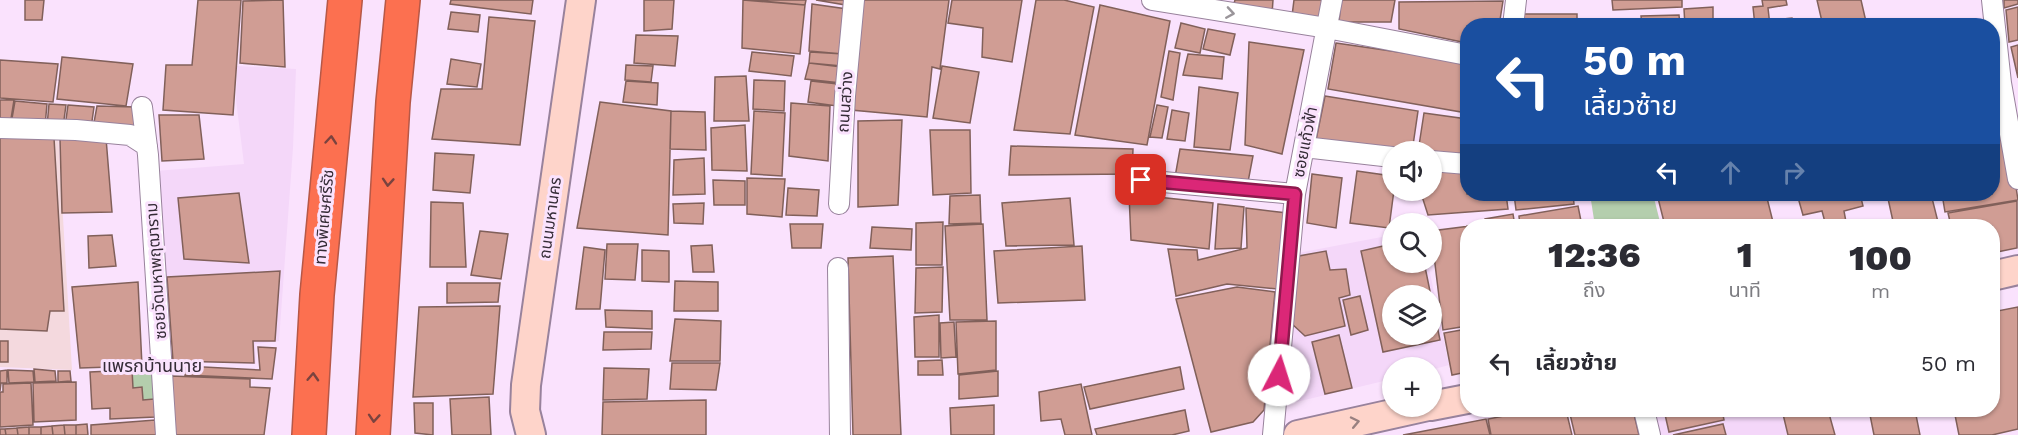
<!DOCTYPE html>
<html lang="th">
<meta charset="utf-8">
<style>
body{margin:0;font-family:"Work Sans","Noto Sans Thai",sans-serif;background:#f2f2f3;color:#2b2b33;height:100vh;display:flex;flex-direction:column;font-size:22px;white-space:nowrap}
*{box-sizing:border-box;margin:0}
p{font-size:20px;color:#7c7c81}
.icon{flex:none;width:33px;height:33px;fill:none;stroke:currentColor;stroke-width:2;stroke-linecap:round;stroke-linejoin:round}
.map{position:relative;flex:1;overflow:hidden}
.drawer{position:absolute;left:1460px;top:219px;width:540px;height:198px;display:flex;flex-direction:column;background:#fff;border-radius:24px;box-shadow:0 2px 4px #0004}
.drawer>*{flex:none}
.guide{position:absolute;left:1460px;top:18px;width:540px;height:183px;border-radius:24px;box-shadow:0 2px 4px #0004;background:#1a4fa0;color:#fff;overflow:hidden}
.tools{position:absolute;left:1382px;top:141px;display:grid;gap:12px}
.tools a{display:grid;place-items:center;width:60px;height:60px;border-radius:50%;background:#fff;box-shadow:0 2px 4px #0004;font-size:30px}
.pin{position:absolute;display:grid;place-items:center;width:51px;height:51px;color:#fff;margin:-26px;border-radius:12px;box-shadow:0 3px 9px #0006}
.me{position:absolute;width:66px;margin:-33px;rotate:5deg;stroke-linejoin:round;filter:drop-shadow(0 0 4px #0008)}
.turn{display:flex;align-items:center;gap:21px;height:126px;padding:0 24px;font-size:27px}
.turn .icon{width:78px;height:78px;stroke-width:2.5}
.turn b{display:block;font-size:42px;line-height:51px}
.lanes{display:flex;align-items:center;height:57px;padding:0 24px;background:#0003;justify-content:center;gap:30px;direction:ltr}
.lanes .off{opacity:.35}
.eta{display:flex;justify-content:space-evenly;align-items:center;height:102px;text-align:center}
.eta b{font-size:36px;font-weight:800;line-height:42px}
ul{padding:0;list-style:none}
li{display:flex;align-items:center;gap:18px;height:84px;padding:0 24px}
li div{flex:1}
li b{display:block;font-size:22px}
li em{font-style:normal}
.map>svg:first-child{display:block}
.built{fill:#f4d7f9;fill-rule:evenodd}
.education{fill:#f4d9de}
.green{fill:#b4cead}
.building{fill:#d09d94;stroke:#81605a;stroke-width:1.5}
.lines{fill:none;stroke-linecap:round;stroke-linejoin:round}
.minor-casing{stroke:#98829c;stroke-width:22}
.secondary-casing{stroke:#98829c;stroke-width:32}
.motorway-casing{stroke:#b65847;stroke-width:36}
.minor{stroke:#fff;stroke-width:20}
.secondary{stroke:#fed4ca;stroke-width:28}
.motorway{stroke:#fc7050;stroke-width:33}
.oneway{stroke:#9a959a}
.oneway2{stroke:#7a433f}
.oneway3{stroke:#998080}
.route-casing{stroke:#8e194d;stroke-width:15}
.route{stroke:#db2777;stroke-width:10}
.labels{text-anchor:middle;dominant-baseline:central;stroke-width:6;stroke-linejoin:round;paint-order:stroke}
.street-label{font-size:16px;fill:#342b36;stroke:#fae2fd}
.neighbourhood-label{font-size:18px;fill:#342b36;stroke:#fae2fd}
</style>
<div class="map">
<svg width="2018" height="435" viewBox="0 0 2018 435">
<rect width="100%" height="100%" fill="#fae2fd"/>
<!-- built -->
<path class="built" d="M 237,66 L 296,69 L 293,148 L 279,341 L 255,344 L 256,364 L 167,361 L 155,171 L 244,164 L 236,100 Z
M 1392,235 L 1392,262 L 1428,263 L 1449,365 L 1431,370 L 1431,368 L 1392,368 L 1392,379 L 1284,405 L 1298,253 ZM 1392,296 L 1431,296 L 1431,334 L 1392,334 Z
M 1569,410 L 1782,410 L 1789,435 L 1573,435 Z"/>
<!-- education -->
<path class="education" d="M 0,132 L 58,133 L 72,370 L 0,367 Z"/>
<!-- green -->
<path class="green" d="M 1590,194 L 1653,194 L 1661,226 L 1595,226 Z
M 124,369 L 154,369 L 156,403 L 129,403 Z"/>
<!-- building -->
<path class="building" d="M 25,0 L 44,0 L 42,20 L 25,20 Z
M 198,0 L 241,0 L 233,115 L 163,110 L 166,65 L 192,65 Z
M 283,0 L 285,67 L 240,63 L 243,1 Z
M 451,0 L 533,0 L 531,14 L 450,4 Z
M 644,0 L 674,0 L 672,29 L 644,31 Z
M 743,0 L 805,5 L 800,54 L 742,48 Z
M 750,0 L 806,0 L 805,5 Z
M 816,0 L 846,0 L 846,5 Z
M 861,0 L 949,0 L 940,69 L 932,67 L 927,117 L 851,110 Z
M 952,0 L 1022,0 L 1012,62 L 982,57 L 983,28 L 948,23 Z
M 1036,0 L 1064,0 L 1094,7 L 1070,134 L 1014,130 Z
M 1235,0 L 1273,0 L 1272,14 L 1233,7 Z
M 1294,0 L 1338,0 L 1334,24 L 1292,16 Z
M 1341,0 L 1395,0 L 1391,22 L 1339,22 Z
M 1612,0 L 1682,0 L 1682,7 L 1613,10 Z
M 1762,0 L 1786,0 L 1787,5 L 1768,8 L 1770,26 L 1755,26 L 1753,7 L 1763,6 Z
M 1817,0 L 1861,0 L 1867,26 L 1823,26 Z
M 2004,0 L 2018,0 L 2018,4 L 2004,8 Z
M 1503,1 L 1499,26 L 1467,26 L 1467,43 L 1399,29 L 1399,2 Z
M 812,4 L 847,9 L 843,54 L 809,51 Z
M 1100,5 L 1170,21 L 1147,145 L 1075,135 Z
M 1713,7 L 1713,22 L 1705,22 L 1705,26 L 1685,26 L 1684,9 Z
M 2018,7 L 2018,40 L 2009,42 L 2006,10 Z
M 451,12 L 480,15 L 478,32 L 448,29 Z
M 1523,14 L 1577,14 L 1577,26 L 1523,26 Z
M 1679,15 L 1680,26 L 1642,26 L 1641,16 Z
M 489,17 L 535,21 L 520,145 L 432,139 L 441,89 L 482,89 Z
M 1792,18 L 1793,26 L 1774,26 L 1774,20 Z
M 1181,23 L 1205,29 L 1200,53 L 1175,48 Z
M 1752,24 L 1752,26 L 1708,25 Z
M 1208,29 L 1235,34 L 1230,55 L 1203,49 Z
M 636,35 L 678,36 L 675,66 L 634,63 Z
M 1249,42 L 1304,50 L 1282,154 L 1245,145 Z
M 1336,43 L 1467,62 L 1467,113 L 1328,89 Z
M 2018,45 L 2018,78 L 2011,47 Z
M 1169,51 L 1180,53 L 1173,100 L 1161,97 Z
M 752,52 L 794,56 L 791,76 L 749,71 Z
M 810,52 L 844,54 L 842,66 L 809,63 Z
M 1188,54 L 1224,57 L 1222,79 L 1183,75 Z
M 62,57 L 133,64 L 126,106 L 57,99 Z
M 451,59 L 481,64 L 477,87 L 447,84 Z
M 0,60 L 58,64 L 53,102 L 0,98 Z
M 809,63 L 842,67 L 841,83 L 805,79 Z
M 626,65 L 653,66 L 651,82 L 625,80 Z
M 942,66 L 979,72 L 970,123 L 933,118 Z
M 746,76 L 749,121 L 714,121 L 715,77 Z
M 754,80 L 785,81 L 784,111 L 753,109 Z
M 626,81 L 658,83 L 657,105 L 623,102 Z
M 811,81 L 838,84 L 837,106 L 808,102 Z
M 1199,87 L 1238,93 L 1230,150 L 1194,147 Z
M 1325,96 L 1418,111 L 1412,152 L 1395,152 L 1316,140 Z
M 0,100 L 14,100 L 10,125 L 0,125 Z
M 15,101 L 47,104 L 45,126 L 11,124 Z
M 600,102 L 671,111 L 668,235 L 577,228 Z
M 791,103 L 830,106 L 828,161 L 789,156 Z
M 49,104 L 66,105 L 63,127 L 47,126 Z
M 2003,104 L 2018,200 L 1945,212 L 1942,194 L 1992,194 L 1992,106 Z
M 68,105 L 94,107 L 91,128 L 65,127 Z
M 1157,105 L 1168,107 L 1162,138 L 1150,137 Z
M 97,106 L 136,107 L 134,133 L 93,128 Z
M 1172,110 L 1189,113 L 1185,141 L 1167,139 Z
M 671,111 L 705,112 L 706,150 L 670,149 Z
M 754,111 L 785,113 L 782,176 L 751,174 Z
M 1424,113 L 1467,119 L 1467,157 L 1418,152 Z
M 159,115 L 199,115 L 204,159 L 162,161 Z
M 902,120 L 898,205 L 858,207 L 858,121 Z
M 745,125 L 747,171 L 712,170 L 711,128 Z
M 930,130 L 970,130 L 971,193 L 933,195 Z
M 0,136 L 54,138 L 64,311 L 50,311 L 47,331 L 0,329 Z
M 106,138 L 112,212 L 62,213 L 60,139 Z
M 1011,146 L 1133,149 L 1132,174 L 1009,175 Z
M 1180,149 L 1253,156 L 1248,182 L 1175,177 Z
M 435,153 L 474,155 L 470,193 L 433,190 Z
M 704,158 L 705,194 L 673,195 L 674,160 Z
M 1431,170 L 1467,173 L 1467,194 L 1506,194 L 1508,209 L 1428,215 L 1420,190 L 1431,190 Z
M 1357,171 L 1392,176 L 1392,190 L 1394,190 L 1389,228 L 1350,223 Z
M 1312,174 L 1342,178 L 1336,228 L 1307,223 Z
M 747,178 L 785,179 L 782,217 L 747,214 Z
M 713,180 L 745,181 L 745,205 L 714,205 Z
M 788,188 L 819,190 L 817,216 L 786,215 Z
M 239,193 L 249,263 L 184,259 L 178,198 Z
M 1129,194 L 1213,203 L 1209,249 L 1131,240 Z
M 1514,194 L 1573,194 L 1574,204 L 1516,210 Z
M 1657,194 L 1766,194 L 1774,226 L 1665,226 Z
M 1797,194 L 1860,194 L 1863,206 L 1844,211 L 1846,222 L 1826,226 L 1822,211 L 1803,215 Z
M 1887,194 L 1931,194 L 1939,226 L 1894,226 Z
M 980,195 L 981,223 L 949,224 L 950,196 Z
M 1070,198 L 1074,245 L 1006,246 L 1002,203 Z
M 2017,201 L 2017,248 L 1992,253 L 1992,226 L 1951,226 L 1948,213 Z
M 431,202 L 463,203 L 466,267 L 430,267 Z
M 704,203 L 703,224 L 674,223 L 673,204 Z
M 1218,204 L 1244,207 L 1241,248 L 1215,249 Z
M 1578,206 L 1582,226 L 1520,226 L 1519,216 Z
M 1246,208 L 1287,213 L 1278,289 L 1227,284 L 1176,296 L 1168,249 L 1197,250 L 1198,260 L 1247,248 Z
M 1513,214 L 1515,226 L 1485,226 L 1485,219 Z
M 943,222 L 942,265 L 916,265 L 916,223 Z
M 790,224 L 823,224 L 821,248 L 792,248 Z
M 983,224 L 987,320 L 950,320 L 945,226 Z
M 1467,226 L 1467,326 L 1443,330 L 1431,231 L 1470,226 Z
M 872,227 L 912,229 L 911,250 L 870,248 Z
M 480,231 L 508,234 L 501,279 L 471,275 Z
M 112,235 L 116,266 L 89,268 L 88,236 Z
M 607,244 L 638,244 L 635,280 L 605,279 Z
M 1392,244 L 1392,262 L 1424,262 L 1431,296 L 1392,296 L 1392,334 L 1431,334 L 1431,296 L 1440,340 L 1383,352 L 1361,251 Z
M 712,245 L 714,272 L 693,272 L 691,246 Z
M 1082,246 L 1085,300 L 998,303 L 994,251 Z
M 584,247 L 605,250 L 600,309 L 576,309 Z
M 642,250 L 669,251 L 669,282 L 642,281 Z
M 1326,251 L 1330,270 L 1346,269 L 1350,295 L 1339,298 L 1345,326 L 1305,336 L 1291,323 L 1299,256 Z
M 893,256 L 901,435 L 853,435 L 848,258 Z
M 943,267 L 942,312 L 915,313 L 916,268 Z
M 280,271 L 275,341 L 253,341 L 254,363 L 173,361 L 167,277 Z
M 675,281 L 718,282 L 718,311 L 674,311 Z
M 138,282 L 142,366 L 80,368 L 72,287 Z
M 447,283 L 500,283 L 498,302 L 447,303 Z
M 1237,287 L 1275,292 L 1264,410 L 1253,422 L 1211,432 L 1176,299 Z
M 1360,296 L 1368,330 L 1351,335 L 1343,300 Z
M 500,306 L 493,394 L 413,397 L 419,307 Z
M 2018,307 L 2018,429 L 1992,435 L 1959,435 L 1954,410 L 1992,410 L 1992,312 Z
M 605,310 L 652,311 L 652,329 L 606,327 Z
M 939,315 L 939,357 L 915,357 L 914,317 Z
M 675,319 L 721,321 L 720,361 L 670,361 Z
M 996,321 L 996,370 L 958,374 L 956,322 Z
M 954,322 L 956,357 L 941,358 L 940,323 Z
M 1467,329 L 1467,372 L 1452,375 L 1444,333 Z
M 604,332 L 652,332 L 651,349 L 603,350 Z
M 1339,335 L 1352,388 L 1325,394 L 1312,342 Z
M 0,341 L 8,341 L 8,362 L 0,362 Z
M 258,347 L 276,348 L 272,379 L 185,375 L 185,366 L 260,370 Z
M 942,360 L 943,375 L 918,375 L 918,361 Z
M 672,363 L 720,363 L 716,390 L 670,389 Z
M 1180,367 L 1184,389 L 1090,409 L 1084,387 Z
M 604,368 L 649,369 L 647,399 L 603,400 Z
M 34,369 L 55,371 L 56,381 L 35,382 Z
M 7,370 L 7,383 L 1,383 L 0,391 L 0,371 Z
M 8,370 L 33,371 L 34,382 L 9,383 Z
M 132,370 L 133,388 L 142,387 L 143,400 L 154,399 L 155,417 L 110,419 L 110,408 L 92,409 L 90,372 Z
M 58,371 L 70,371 L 71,381 L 58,382 Z
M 998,371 L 998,396 L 959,399 L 959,375 Z
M 171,376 L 250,379 L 250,387 L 270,388 L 264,435 L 175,435 Z
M 76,382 L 76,420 L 34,422 L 33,383 Z
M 31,383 L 33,425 L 0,427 L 0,392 L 3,392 L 3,384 Z
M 1081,384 L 1092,435 L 1065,435 L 1061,419 L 1041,421 L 1039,392 Z
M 489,397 L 491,435 L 452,435 L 450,399 Z
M 706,400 L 706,435 L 602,435 L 603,402 Z
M 414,403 L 433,403 L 433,435 L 415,433 Z
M 994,405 L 994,435 L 951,435 L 950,408 Z
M 1185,410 L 1189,431 L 1172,435 L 1097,435 L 1095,429 Z
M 1535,410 L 1566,410 L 1572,435 L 1491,435 L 1488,419 Z
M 1569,410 L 1633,410 L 1639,435 L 1575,435 Z
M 1664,410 L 1722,410 L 1724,420 L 1669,432 Z
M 1746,410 L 1774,410 L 1748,416 Z
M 1782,410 L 1828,410 L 1835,435 L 1788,435 Z
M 1869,410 L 1915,410 L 1920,435 L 1874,435 Z
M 1486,419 L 1490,435 L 1403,435 L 1419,432 Z
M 155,420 L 156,435 L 91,435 L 91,425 Z
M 87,424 L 88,435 L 76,435 L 76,425 Z
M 1723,424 L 1726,435 L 1673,435 Z
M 64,425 L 76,425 L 76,435 L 65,435 Z
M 64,425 L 65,435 L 53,435 L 52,426 Z
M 52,426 L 53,435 L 41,435 L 41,427 Z
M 29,427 L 41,427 L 41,435 L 29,435 Z
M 29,427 L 29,435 L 18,435 L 17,428 Z
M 17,428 L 18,435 L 6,435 L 5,429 Z
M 0,429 L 5,429 L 6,435 L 0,435 Z"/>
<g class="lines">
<defs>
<path id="minor" d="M 1152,0 L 1327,28 L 1467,55
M 1992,0 L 2001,83 L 2018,179
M 1513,26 L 1516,0
M 142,107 L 148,155 L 166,435
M 0,128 L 76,130 L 130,135 L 147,146
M 1304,147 L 1392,157
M 1431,161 L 1467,164
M 1141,180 L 1295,194
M 839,204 L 845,96 L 854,0
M 838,268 L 840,435
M 1644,410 L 1650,435
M 1273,435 L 1295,194 L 1332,0"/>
<path id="secondary" d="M 1992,276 L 2018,270
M 1431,406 L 1467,399
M 531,435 L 525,411 L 526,385 L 581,0
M 1298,435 L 1428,406"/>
<path id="motorway" d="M 309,435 L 317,295 L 345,0
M 373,435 L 393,102 L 403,0"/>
</defs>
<!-- minor casing -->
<use href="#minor" class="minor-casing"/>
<!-- secondary casing -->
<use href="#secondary" class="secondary-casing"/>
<!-- motorway casing -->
<use href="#motorway" class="motorway-casing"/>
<!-- minor -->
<use href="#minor" class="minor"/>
<!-- secondary -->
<use href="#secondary" class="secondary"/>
<!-- motorway -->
<use href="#motorway" class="motorway"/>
</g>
<!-- one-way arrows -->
<defs><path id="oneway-chevron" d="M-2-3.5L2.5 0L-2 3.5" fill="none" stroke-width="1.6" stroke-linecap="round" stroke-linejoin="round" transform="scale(1.5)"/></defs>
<use class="oneway" href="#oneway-chevron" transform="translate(1230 13) rotate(9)"/>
<g class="oneway2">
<use href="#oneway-chevron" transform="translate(331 140) rotate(-85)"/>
<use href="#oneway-chevron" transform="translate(388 182) rotate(94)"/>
<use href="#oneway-chevron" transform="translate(313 377) rotate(-87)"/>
<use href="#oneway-chevron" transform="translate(374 418) rotate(94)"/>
</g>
<use class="oneway3" href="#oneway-chevron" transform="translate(1355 422) rotate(-12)"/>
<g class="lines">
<defs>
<path id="route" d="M 1141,180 L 1295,194 L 1279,375"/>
</defs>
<!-- route casing -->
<use href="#route" class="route-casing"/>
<!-- route -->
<use href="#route" class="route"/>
</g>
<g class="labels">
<!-- street labels -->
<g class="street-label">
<text transform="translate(845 102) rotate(-86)">ถนนสว่าง</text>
<text transform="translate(1305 142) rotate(-79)">ซอยแก้วฟ้า</text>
<text transform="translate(324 217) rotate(-85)">ทางพิเศษศรีรัช</text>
<text transform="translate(550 218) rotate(-82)">ถนนมหานคร</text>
<text transform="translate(156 271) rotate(-94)">ซอยวัดมหาพฤฒาราม</text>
</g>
<!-- neighbourhood labels -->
<g class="neighbourhood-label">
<text x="152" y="365">แพรกบ้านนาย</text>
</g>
</g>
</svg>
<div class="tools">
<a><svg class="icon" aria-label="sound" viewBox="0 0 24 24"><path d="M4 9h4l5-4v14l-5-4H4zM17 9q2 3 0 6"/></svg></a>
<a><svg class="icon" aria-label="search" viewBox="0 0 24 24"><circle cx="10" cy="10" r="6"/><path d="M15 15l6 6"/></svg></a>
<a><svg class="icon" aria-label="layers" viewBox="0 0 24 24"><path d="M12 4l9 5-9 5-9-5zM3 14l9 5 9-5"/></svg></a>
<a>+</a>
</div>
<div class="pin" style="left:1141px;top:180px;background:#d93025"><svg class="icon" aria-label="arrive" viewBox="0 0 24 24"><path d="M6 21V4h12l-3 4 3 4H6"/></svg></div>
<svg class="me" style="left:1279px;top:375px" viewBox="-20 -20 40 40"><circle r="19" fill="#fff"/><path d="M0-13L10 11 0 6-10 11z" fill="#db2777"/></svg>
<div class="guide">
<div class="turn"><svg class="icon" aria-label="left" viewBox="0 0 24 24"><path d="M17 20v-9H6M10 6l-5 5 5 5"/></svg><div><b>50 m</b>เลี้ยวซ้าย</div></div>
<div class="lanes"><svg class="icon" aria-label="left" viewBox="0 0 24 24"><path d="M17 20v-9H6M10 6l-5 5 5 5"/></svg><svg class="icon off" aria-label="ahead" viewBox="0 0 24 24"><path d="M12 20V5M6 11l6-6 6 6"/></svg><svg class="icon off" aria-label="right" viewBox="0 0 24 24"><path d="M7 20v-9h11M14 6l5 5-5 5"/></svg></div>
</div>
<section class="drawer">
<div class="eta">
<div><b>12:36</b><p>ถึง</p></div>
<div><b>1</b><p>นาที</p></div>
<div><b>100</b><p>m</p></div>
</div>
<ul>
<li><svg class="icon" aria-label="left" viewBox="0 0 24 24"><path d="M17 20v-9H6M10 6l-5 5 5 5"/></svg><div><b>เลี้ยวซ้าย</b></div><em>50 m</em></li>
</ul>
</section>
</div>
